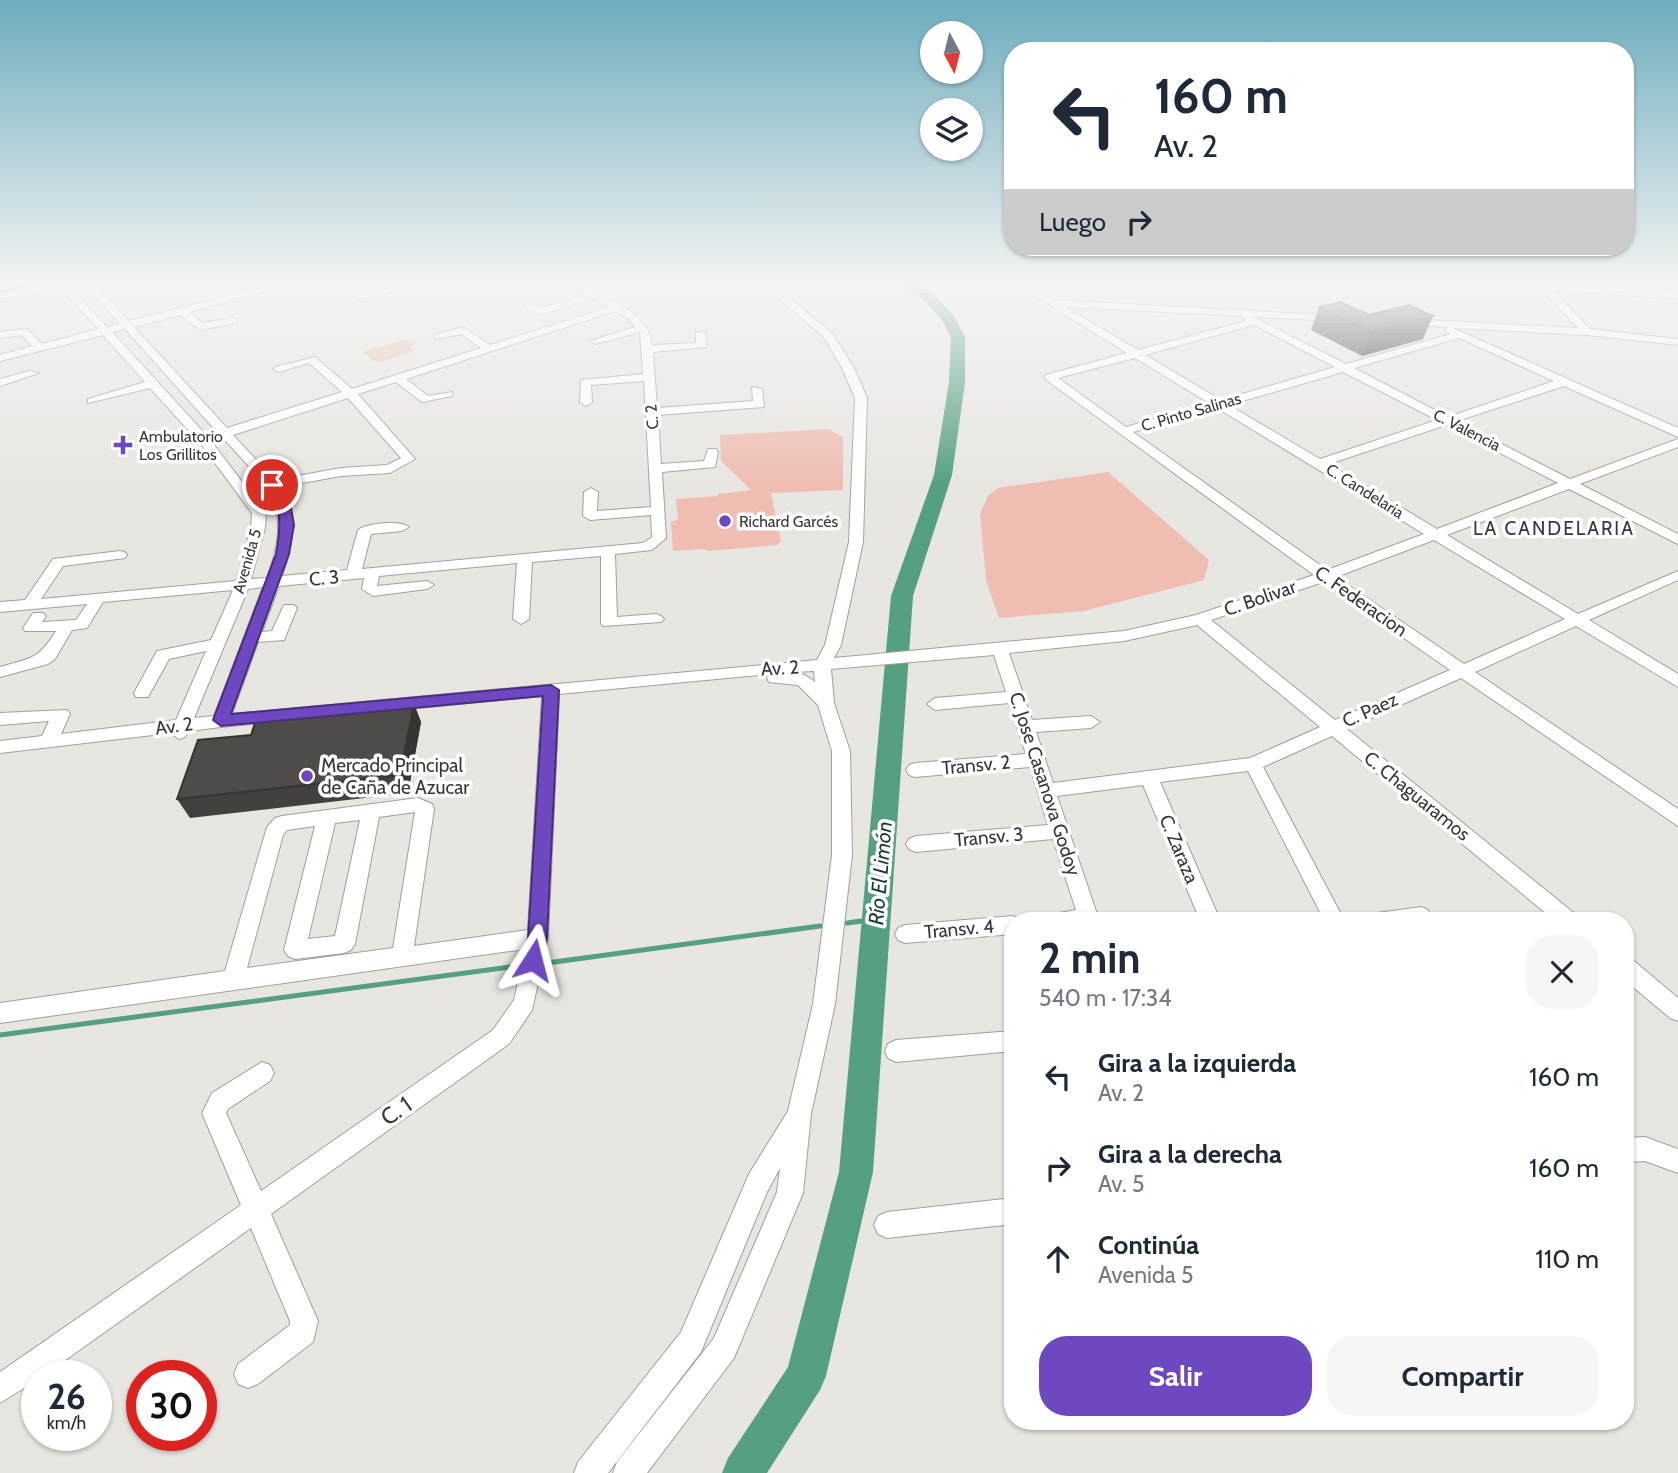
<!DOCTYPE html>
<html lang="es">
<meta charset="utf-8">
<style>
body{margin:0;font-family:Cabin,sans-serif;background:#f6f6f7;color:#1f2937;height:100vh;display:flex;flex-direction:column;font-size:26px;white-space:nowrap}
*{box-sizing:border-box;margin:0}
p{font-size:23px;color:#747a83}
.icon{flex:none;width:38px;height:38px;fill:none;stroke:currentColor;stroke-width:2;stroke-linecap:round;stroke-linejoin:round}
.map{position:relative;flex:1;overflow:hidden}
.panel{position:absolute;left:1004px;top:912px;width:630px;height:518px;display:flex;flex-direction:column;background:#fff;border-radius:28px;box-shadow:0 2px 5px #0004}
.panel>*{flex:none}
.top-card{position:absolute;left:1004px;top:42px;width:630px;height:214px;border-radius:28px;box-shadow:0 2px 5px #0004;background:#fff;color:#1f2937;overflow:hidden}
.needle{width:46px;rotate:173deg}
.tools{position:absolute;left:920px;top:21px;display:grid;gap:14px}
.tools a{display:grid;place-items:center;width:63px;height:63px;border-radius:50%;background:#fff;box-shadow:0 2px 5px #0004;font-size:35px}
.speed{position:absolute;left:21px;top:1360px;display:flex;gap:14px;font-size:35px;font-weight:700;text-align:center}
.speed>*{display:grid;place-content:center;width:91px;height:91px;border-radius:50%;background:#fff;box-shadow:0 2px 5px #0004;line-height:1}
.speed small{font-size:18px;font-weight:400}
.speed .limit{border:10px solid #d22;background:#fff;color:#111}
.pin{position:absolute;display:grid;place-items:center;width:60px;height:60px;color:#fff;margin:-30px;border:4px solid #fff;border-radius:50%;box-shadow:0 2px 7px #0007}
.me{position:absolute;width:77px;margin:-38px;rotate:9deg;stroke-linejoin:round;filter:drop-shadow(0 0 5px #0008)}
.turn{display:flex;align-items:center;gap:24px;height:147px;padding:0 35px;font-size:32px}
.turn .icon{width:91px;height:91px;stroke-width:2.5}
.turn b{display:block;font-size:49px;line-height:60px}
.then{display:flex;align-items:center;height:66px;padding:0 35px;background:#0003;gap:14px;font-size:26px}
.round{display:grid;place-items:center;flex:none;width:74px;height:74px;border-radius:28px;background:#f6f6f7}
.overview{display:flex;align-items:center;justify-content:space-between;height:119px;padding:0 35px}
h1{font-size:42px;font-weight:700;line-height:52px}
.cta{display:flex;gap:14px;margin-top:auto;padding:14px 35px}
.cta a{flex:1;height:80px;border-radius:28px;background:#6e48c0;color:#fff;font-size:28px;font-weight:700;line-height:80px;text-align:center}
.cta a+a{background:#f6f6f7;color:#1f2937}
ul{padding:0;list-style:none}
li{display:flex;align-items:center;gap:21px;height:91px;padding:0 35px}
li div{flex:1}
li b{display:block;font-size:26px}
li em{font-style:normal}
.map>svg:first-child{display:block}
.green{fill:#efbdb2}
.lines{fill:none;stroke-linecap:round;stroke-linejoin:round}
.stream-far1{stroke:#55a080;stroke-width:2.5}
.stream{stroke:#55a080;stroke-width:5}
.river{fill:#55a080;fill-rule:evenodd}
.minor-casing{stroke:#a1a09c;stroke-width:2}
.minor{fill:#fff;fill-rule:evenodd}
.wall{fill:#43403e}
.shaded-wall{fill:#373432}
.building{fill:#4e4b48;stroke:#373432;stroke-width:2}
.route{fill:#6e48c0;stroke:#482f7d;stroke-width:2}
.poi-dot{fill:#6e48c0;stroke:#fff;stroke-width:2.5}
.labels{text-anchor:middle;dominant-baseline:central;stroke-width:7;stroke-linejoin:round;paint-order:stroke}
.far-street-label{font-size:16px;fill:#383836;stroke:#fff}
.far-poi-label{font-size:16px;fill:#383836;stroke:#fff;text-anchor:start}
.far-quarter-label{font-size:19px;letter-spacing:2px;fill:#383836;stroke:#fff}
.street-label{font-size:19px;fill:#383836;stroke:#fff}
.poi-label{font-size:19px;fill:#383836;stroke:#fff;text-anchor:start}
.water-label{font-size:21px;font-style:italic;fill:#183b2c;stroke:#fff}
.near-street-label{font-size:23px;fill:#383836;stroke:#fff}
</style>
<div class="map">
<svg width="1678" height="1473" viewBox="0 0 1678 1473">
<rect width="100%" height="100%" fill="#e7e6e1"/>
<!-- green -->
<path class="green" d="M 406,339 L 415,345 L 410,347 L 415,351 L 377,363 L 363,352 Z
M 828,429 L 843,437 L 843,490 L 771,493 L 781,541 L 777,545 L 708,551 L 704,549 L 673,551 L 671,522 L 678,519 L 676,499 L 718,496 L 719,494 L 751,490 L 721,461 L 720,435 Z
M 1108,472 L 1209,560 L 1204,580 L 1084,611 L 999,618 L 986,580 L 980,514 L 988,496 L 998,488 Z"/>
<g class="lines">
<!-- stream-far1 -->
<path class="stream-far1" d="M 0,292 L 53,280"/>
<!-- stream -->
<path class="stream" d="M 847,923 L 876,919
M 547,963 L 820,926
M 0,1035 L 518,966"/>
<!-- river -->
<path class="river" d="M 896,280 L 912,280 L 932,293 L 954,316 L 965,337 L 965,382 L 952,475 L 913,596 L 873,1172 L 826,1376 L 820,1390 L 767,1473 L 722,1473 L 728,1458 L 788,1367 L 839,1172 L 891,596 L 934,475 L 949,382 L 951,337 L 941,318 L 922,299 Z"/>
<defs>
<path id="minor" d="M 54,280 L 77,280 L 68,284 L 107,327 L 120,324 L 81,280 L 91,280 L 129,321 L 230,295 L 214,280 L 225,280 L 240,293 L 291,280 L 307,280 L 189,312 L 202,323 L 232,318 L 236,319 L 236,323 L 200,330 L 180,315 L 134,327 L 227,428 L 342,392 L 309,363 L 279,372 L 273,369 L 275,367 L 315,357 L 352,389 L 481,348 L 461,334 L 435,339 L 435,335 L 463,327 L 490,345 L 609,307 L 593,298 L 541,315 L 523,305 L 528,302 L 542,308 L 586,294 L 564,280 L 576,280 L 595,291 C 617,283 635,275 657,287 L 657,291 L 654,292 L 637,283 L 602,295 C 624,307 650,318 652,345 L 696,343 L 696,333 L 705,331 L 706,347 L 653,352 L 657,408 L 753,401 L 752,387 L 762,389 L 764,407 L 658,415 L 661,464 L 704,461 L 708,449 L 716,449 L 718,452 L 715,467 L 662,472 L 666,538 L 652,550 L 615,554 L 617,617 L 656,614 L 661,616 L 664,619 L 661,622 L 603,626 L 601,623 L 601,556 L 532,562 L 529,619 L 521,624 L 513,619 L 517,563 L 379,576 L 377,586 L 427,581 L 434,585 L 427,589 L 373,596 L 362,589 L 364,578 L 279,586 L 262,632 L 272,631 L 284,605 L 294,605 L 297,608 L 284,640 L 258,642 L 232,714 L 817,660 L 825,645 L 849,542 L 855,398 L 842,368 L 824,337 L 757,280 L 768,280 L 832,333 L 854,368 L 867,398 L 863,542 L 841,645 L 834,658 L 1124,631 L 1196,615 L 1314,575 L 1045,379 L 1045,375 L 1127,353 L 1009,280 L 1021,280 L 1054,300 L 1342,316 L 1342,320 L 1338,321 L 1253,317 L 1346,364 L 1450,334 L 1445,330 L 1448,327 L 1404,324 L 1403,322 L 1408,319 L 1578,328 L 1541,289 L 1348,283 L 1343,280 L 1544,283 L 1678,293 L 1678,299 L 1553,290 L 1590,329 L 1678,339 L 1678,345 L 1587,335 L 1453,328 L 1678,428 L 1678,437 L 1564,386 L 1457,421 L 1570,479 L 1678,439 L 1678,447 L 1580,484 L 1678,534 L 1678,544 L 1569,489 L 1447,535 L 1578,614 L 1678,571 L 1678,580 L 1589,620 L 1678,674 L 1678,687 L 1576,626 L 1475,672 L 1678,809 L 1678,826 L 1461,678 L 1347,729 L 1575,914 L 1578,920 L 1554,920 L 1332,736 L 1263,767 L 1344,920 L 1324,920 L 1248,771 L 1160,782 L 1220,920 L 1200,920 L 1143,785 L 1057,796 L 1099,920 L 1051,920 L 1054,914 L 1076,910 L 1053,839 L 916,852 L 909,849 L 906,844 L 909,839 L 916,836 L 1048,825 L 1030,767 L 915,777 L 909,775 L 906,770 L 909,765 L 915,763 L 1026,754 L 1009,703 L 935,710 L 927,704 L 935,698 L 1006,692 L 994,655 L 831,669 L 834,703 L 850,751 L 852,855 L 835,1004 L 811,1114 L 803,1193 L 734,1358 L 647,1473 L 613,1473 L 617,1462 L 714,1338 L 777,1192 L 780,1168 L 767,1192 L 701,1352 L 608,1473 L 574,1473 L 578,1462 L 681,1332 L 749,1174 L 788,1111 L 813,1004 L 832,855 L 832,751 L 818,705 L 798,685 L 769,682 L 767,678 L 769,674 L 559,694 L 548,938 L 532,1010 L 509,1044 L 271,1214 L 318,1321 L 313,1342 L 258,1384 L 248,1388 L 238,1384 L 234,1374 L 238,1364 L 290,1325 L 290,1321 L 251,1228 L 43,1376 L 37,1376 L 37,1380 L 0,1403 L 0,1372 L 241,1205 L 202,1113 L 212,1093 L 262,1062 L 270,1065 L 274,1073 L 270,1081 L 228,1109 L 226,1113 L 261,1191 L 493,1030 L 514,1000 L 525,949 L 0,1023 L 0,1003 L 225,971 L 267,827 L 275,818 L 282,816 L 418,798 L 432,804 L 434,809 L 414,946 L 528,930 L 542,696 L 221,727 L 189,731 L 185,737 L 179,739 L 170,733 L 0,753 L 0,741 L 42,736 L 49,721 L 0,725 L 0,713 L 67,710 L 70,714 L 61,734 L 176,720 L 206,651 L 169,659 L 148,697 L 136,697 L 134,693 L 157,651 L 211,640 L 233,590 L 103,602 L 87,628 L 72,630 L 55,659 L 48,664 L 0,677 L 0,667 C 31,658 38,660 56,631 L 25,631 L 23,628 L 33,613 L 43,613 L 46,616 L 42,622 L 76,620 L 87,604 L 0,612 L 0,602 L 25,600 L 53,559 L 120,551 L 125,552 L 127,555 L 125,558 L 63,566 L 41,599 L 236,581 L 251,528 L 252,513 L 200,443 L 150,388 L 88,403 L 88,399 L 145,382 L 103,335 L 0,361 L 0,355 L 32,346 L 21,335 L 0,338 L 0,332 L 27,329 L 42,344 L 98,329 L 59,286 L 0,300 L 0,294 ZM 1065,307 L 1242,316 L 1246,321 L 1138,350 ZM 616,311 L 629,319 L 635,327 L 590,341 L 595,344 L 640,332 L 643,374 L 581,380 L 580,402 L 586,406 L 592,402 L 591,385 L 644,381 L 651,507 L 597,511 L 598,492 L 591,488 L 584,492 L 583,516 L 590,520 L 651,515 L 652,537 L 643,543 L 362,569 L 371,534 L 402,531 L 409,527 C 400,520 367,523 358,530 L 347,570 L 282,576 C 293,545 298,517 280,487 L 341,476 L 390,473 L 415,459 L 358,394 L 396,382 L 422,402 L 452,396 L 452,392 L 428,396 L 406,379 ZM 1254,325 L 1335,367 L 1221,400 L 1145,355 ZM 125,329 L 217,432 L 212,433 L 212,439 L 223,438 C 269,489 294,505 267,578 L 251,579 L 265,528 L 266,513 L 208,437 L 112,332 ZM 1459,338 L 1554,381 L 1448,417 L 1354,368 ZM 1135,358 L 1209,403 L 1126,427 L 1058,378 ZM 1343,372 L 1437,420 L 1320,459 L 1229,405 ZM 348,398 L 401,458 L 387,465 L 341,468 L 275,480 L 233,435 ZM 1217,408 L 1424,534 L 1327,570 L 1133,432 ZM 1446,425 L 1558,483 L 1437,529 L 1329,464 ZM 1434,540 L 1565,619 L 1464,664 L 1336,577 ZM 1323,582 L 1450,670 L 1335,720 L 1211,620 ZM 263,587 L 214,716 L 194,718 L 248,589 ZM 1197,625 L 1320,727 L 1250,758 L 1053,783 L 1036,732 L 1091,728 L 1100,722 L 1091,716 L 1032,720 L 1009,653 L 1124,641 ZM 814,671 L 815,682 L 805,675 L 791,672 ZM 415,812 L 393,948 L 247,968 L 283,835 L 287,830 L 315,826 L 284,950 L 288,956 L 295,959 L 344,953 L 351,950 L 355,944 L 379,817 ZM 360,820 L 335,936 L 308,939 L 335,823 Z
M 332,280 L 343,280 L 362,294 L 402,285 L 407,288 L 360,300 Z
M 29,371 L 39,373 L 0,386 L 0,379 Z
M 1421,907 L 1428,910 L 1431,916 L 1429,920 L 1367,920 L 1370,914 Z
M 1013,916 L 1021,920 L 1013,920 L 1013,934 L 905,943 L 898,940 L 895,934 L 898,928 L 905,925 Z
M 1626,959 L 1634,961 L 1678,998 L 1678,1021 L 1670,1018 L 1626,981 Z
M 1013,1031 L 1013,1051 L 896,1062 L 888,1058 L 885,1051 L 888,1044 L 896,1040 Z
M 1645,1137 L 1678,1149 L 1678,1173 L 1645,1161 L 1626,1162 L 1626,1138 Z
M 1013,1198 L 1013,1224 L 887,1238 L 878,1234 L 874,1225 L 878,1216 L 887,1212 Z"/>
</defs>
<!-- minor casing -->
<use href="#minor" class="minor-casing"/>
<!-- minor -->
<use href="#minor" class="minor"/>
</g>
<!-- wall -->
<path class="wall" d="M 1319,307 L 1369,315 L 1423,339 L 1362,356 L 1311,330 Z
M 414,704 L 421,722 L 408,793 L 190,818 L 177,799 L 251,735 Z"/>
<!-- shaded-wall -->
<path class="shaded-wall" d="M 1433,316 L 1423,339 L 1362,356 L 1371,332 Z
M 414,704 L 421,722 L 408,793 L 400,775 Z"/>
<!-- building -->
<path class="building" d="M 1340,302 L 1369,315 L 1409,305 L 1433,316 L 1371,332 L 1319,307 Z
M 414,704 L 400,775 L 177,799 L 198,740 L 251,735 L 256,720 Z"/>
<!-- sky -->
<linearGradient id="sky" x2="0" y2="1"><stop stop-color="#6dacbe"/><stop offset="0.58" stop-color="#f4f4f2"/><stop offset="1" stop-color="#f4f4f2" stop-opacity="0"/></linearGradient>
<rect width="1678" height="486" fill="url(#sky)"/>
<!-- route -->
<path class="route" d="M 272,481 L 277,482 L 290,502 L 294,525 L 289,554 L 231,714 L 551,685 L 559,690 L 547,938 L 540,966 L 533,968 L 526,966 L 523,960 L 528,938 L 543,696 L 221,726 L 213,720 L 276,554 C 281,526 282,509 266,485 Z"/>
<!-- markers -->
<g class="poi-dot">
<path d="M119.5 434.5h7v7h7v7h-7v7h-7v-7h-7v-7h7z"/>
<circle cx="725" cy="521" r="7"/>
<circle cx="307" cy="776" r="7"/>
</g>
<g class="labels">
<!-- far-street labels -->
<g class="far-street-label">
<text transform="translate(1191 412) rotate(-16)">C. Pinto Salinas</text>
<text transform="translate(652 417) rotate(-95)">C. 2</text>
<text transform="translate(1467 430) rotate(27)">C. Valencia</text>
<text transform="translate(1365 491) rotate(32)">C. Candelaria</text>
<text transform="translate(247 561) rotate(-74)">Avenida 5</text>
</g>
<!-- far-poi labels -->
<g class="far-poi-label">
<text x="139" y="436">Ambulatorio<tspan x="139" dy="18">Los Grillitos</tspan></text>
<text x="739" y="521">Richard Garcés</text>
</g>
<!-- far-quarter labels -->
<g class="far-quarter-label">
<text x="1554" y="528">LA CANDELARIA</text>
</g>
<!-- street labels -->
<g class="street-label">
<text transform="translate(324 578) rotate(-6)">C. 3</text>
<text transform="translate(1260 598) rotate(-19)">C. Bolivar</text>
<text transform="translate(1361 601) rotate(35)">C. Federacion</text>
<text transform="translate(780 668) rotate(-3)">Av. 2</text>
<text transform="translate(1370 710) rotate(-24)">C. Paez</text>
<text transform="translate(174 726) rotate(-7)">Av. 2</text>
<text transform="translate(976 765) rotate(-5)">Transv. 2</text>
<text transform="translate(1045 784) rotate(72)">C. Jose Casanova Godoy</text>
<text transform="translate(1417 796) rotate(39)">C. Chaguaramos</text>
<text transform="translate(989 837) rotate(-5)">Transv. 3</text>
<text transform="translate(1179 849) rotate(67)">C. Zaraza</text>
<text transform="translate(959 929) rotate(-5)">Transv. 4</text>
</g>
<!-- poi labels -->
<g class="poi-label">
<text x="321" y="765">Mercado Principal<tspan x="321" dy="22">de Caña de Azucar</tspan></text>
</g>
<!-- water labels -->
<g class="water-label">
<text transform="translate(880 873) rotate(-85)">Río El Limón</text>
</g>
<!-- near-street labels -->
<g class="near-street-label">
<text transform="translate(396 1111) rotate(-35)">C. 1</text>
</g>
</g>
</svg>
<div class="tools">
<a><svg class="needle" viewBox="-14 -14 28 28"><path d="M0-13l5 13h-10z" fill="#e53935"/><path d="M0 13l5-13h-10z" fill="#747a83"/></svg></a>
<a><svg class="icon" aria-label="layers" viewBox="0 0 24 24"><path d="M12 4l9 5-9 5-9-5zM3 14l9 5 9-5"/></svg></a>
</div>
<div class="speed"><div>26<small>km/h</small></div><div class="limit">30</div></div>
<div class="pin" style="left:272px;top:485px;background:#d93025"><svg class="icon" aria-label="arrive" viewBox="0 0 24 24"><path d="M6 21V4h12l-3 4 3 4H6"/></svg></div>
<svg class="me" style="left:533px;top:960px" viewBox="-20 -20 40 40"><path d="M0-17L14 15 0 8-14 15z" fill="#6e48c0" stroke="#fff" stroke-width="4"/></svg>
<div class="top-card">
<div class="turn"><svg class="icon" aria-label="left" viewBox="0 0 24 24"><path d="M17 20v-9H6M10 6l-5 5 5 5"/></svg><div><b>160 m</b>Av. 2</div></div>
<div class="then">Luego<svg class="icon" aria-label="right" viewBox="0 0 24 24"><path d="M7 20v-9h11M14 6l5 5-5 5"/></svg></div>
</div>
<section class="panel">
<div class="overview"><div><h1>2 min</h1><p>540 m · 17:34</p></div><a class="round"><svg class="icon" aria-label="close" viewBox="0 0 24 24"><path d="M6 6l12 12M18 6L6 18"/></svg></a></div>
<ul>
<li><svg class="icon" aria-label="left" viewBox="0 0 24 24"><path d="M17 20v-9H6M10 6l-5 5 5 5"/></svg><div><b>Gira a la izquierda</b><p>Av. 2</p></div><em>160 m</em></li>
<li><svg class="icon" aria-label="right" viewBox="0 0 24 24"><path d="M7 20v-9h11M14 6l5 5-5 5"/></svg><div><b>Gira a la derecha</b><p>Av. 5</p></div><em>160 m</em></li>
<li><svg class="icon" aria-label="ahead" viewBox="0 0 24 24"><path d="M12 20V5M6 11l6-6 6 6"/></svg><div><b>Continúa</b><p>Avenida 5</p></div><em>110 m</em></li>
</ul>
<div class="cta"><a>Salir</a><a>Compartir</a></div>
</section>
</div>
